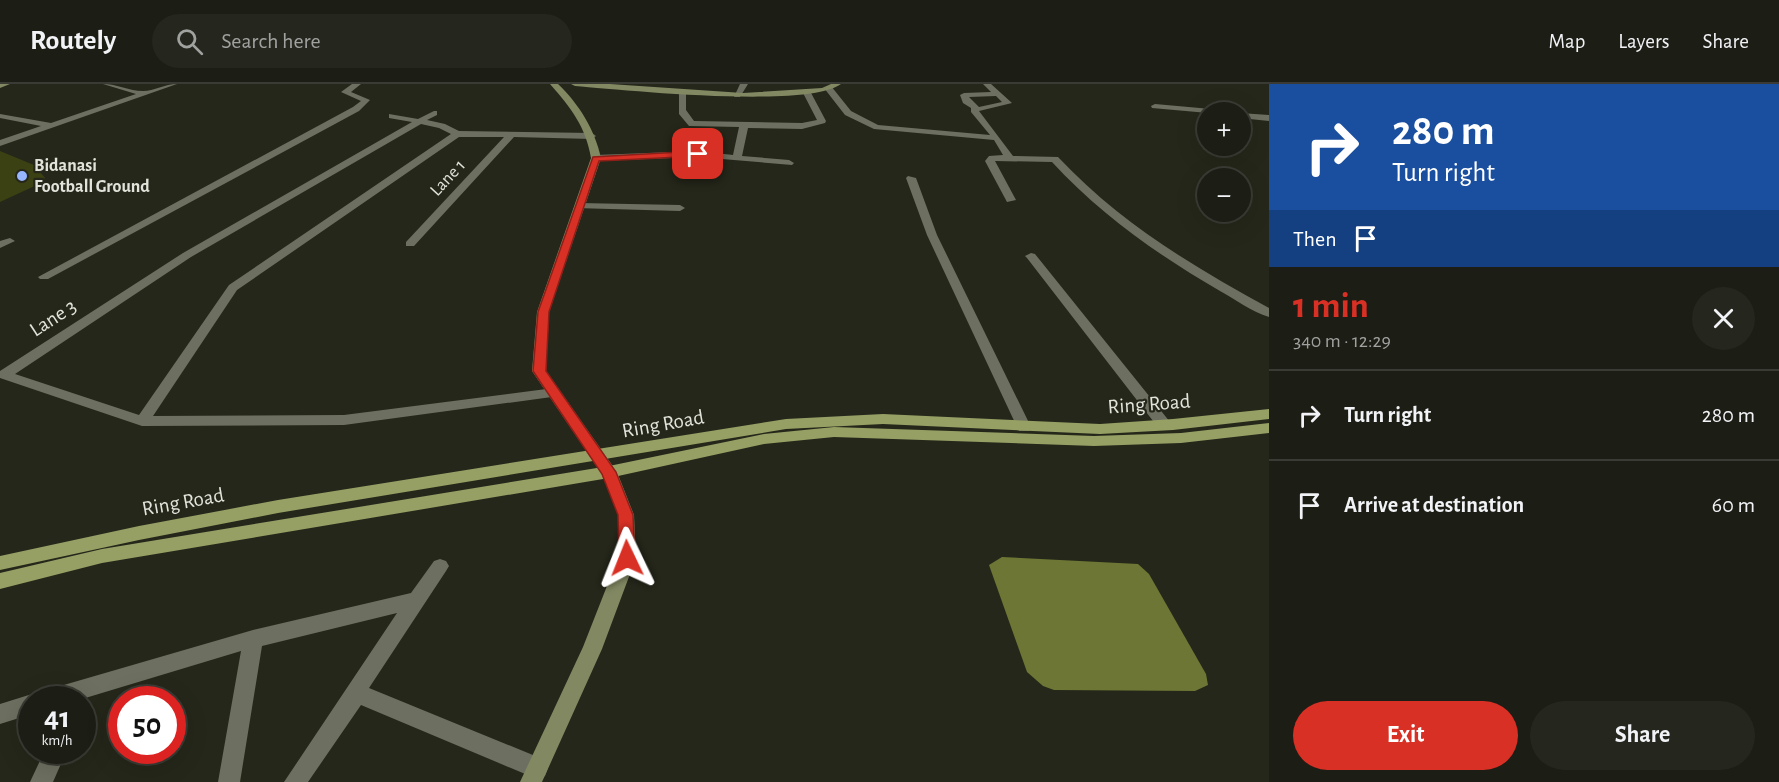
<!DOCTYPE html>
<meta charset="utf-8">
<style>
body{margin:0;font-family:"Alegreya Sans",sans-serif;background:#25261d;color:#f1f3f6;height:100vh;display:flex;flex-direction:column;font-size:22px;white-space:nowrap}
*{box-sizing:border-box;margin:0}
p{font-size:20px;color:#a0a2a0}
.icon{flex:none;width:33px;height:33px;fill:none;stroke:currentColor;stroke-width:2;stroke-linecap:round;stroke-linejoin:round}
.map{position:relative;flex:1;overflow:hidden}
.details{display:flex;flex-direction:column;background:#1c1d14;width:510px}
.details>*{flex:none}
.top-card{background:#1a4fa0;color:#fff;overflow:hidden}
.controls{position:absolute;left:1197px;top:18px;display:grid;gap:12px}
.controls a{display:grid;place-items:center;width:54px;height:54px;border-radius:50%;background:#1c1d14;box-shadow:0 6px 24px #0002,0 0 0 2px #3a3b34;font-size:30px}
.speed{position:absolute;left:18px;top:602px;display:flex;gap:12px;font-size:30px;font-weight:700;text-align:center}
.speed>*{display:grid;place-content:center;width:78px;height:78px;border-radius:50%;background:#1c1d14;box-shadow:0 6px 24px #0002,0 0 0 2px #3a3b34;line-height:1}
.speed small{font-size:15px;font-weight:400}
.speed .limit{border:9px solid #d22;background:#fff;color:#111}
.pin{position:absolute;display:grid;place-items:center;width:51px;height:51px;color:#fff;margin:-26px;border-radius:12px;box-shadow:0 3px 9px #0006}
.me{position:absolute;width:66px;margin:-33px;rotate:358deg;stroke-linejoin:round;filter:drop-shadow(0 0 4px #0008)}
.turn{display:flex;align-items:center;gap:21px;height:126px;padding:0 24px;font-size:27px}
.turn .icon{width:78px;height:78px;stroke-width:2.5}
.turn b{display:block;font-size:42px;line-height:51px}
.then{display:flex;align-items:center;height:57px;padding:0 24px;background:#0003;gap:12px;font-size:22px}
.round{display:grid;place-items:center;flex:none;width:63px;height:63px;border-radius:32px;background:#25261d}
.headline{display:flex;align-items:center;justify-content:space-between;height:102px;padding:0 24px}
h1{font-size:36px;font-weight:700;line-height:45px;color:#d93025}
.action{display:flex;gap:12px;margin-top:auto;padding:12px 24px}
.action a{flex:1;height:69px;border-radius:36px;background:#d93025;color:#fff;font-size:24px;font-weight:700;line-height:69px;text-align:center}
.action a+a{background:#25261d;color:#f1f3f6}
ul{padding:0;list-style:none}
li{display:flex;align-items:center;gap:18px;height:90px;padding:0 24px;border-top:2px solid #3a3b34}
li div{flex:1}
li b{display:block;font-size:22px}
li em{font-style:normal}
header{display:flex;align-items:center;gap:36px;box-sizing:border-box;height:84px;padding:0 30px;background:#1c1d14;border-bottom:2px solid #3a3b34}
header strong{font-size:28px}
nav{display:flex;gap:33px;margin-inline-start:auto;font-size:21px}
.search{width:420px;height:54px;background:#25261d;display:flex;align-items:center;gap:15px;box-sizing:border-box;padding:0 21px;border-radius:33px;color:#a0a2a0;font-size:22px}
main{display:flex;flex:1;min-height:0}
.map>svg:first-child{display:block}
.green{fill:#3b4113}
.water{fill:#6d7634}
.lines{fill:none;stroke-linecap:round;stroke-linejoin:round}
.street{fill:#6d7060;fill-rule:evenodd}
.secondary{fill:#818862;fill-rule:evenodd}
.primary{fill:#969f64;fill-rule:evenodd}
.route{fill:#d93025;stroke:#8d1f18;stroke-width:1.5}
.poi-dot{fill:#97b6fd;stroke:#25271a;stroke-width:2}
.labels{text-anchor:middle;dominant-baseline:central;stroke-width:4.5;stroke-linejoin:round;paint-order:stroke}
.far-poi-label{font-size:18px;font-weight:bold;fill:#e2e3db;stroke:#25271a;text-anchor:start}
.far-street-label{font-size:18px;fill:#e2e3db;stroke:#25271a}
.street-label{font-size:21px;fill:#e2e3db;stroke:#25271a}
</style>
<header>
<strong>Routely</strong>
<div class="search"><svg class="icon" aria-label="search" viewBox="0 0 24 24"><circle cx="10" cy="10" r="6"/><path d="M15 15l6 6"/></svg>Search here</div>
<nav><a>Map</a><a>Layers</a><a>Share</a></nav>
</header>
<main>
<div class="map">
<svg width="1269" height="698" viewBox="0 0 1269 698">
<rect width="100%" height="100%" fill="#25271a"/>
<!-- green -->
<path class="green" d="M 0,67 L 34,81 L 45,94 L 39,100 L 0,118 Z"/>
<!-- water -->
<path class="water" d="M 1002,473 L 1138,480 L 1149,490 L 1206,590 L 1208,601 L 1195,607 L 1054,606 L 1043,602 L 1027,588 L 989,481 Z"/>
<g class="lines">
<!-- street -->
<path class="street" d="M 103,0 C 117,0 129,7 143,7 C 154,7 165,0 177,0 L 0,62 L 0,56 L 41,42 L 0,34 L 0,30 L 51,39 L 136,10 Z
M 352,0 L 361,0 L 351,8 L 370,16 L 359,27 L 48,195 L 40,195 L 38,193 L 353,23 L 361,17 L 341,8 Z
M 740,0 L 748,0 L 740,13 L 734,13 Z
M 983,0 L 991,0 L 1012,19 L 979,27 L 1013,72 L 1058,73 C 1119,138 1192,182 1269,224 L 1269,233 C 1252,228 1235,215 1220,207 C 1158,171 1101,131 1052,78 L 995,77 L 1016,116 L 1007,118 L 985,77 L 989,72 L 1003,71 L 994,56 L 874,45 L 845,31 L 824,4 L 831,2 L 851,27 L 878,41 L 990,51 L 971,28 L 971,24 L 963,19 L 960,11 L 964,9 L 991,8 ZM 996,12 L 1002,18 L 979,23 L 969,13 Z
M 806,5 L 810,7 L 826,37 L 825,39 L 802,45 L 748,44 L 742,72 L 789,76 L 794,79 L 792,81 L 698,73 L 596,77 L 591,74 L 596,71 L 698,67 L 733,71 L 739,43 L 689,42 L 679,30 L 679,7 L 686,9 L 686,26 L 694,37 L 802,39 L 817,36 L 802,7 Z
M 1155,20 L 1222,26 L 1226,28 L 1208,29 L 1152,24 L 1151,22 Z
M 434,27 L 437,27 L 437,31 L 427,36 L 445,40 L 459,47 L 592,49 L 596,52 L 592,55 L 514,53 L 414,162 L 406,162 L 406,158 L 504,53 L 459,53 L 237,206 L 153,332 L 344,331 L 554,304 L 561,309 L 559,312 L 344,341 L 142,342 L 0,294 L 0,287 L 183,169 L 412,38 L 389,34 L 389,30 L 418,35 ZM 421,40 L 439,44 L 451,50 L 229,201 L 139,331 L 15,290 L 191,173 Z
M 1240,29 L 1269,31 L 1269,37 L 1240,34 Z
M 908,92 L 916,94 L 937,151 L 1031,343 L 1029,347 L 1019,347 L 1017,343 L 927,151 L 906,94 Z
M 579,119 L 680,121 L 685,124 L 680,127 L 575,124 L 575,120 Z
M 10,154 L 15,157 L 0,164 L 0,157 Z
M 1031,169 L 1035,170 L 1170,338 L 1172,342 L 1170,346 L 1160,346 L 1027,174 L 1025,172 Z
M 440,475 L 446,477 L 449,482 L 446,487 L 369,604 L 545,676 L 548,684 L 545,692 L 537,695 L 361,621 L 308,698 L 284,698 L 397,529 L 262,562 L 240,698 L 218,698 L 241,567 L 82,615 L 32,615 L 32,630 L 0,640 L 0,620 L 32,610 L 40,614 L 43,608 L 50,605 L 253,546 L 411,509 L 434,477 Z
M 45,666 L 67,666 L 53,698 L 30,698 Z"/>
<!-- secondary -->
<path class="secondary" d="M 0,0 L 10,0 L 0,4 Z
M 550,0 L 558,0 C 579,20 595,46 601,74 L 549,228 L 546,287 L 617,388 L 634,431 L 636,474 L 602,565 L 542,698 L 520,698 L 583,563 L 618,474 L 618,431 L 602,390 L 532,287 L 537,228 L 591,74 C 586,43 571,24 550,0 Z
M 571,0 L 610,0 L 743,9 L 822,4 L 831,0 L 841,0 C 807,25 624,6 575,2 Z"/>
<!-- primary -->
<path class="primary" d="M 1269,325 L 1269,335 L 1173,346 L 1100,350 L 883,340 L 786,345 L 278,429 L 139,456 L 0,486 L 0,472 L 139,442 L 278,416 L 786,335 L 883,330 L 1100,340 L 1173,335 Z
M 1269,339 L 1269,349 L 1181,359 L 1094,362 L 834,353 L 764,360 L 609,394 L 102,479 L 0,505 L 0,489 L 102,465 L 609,382 L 764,350 L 834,343 L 1094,352 L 1181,349 Z"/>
</g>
<!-- route -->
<path class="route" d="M 698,67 L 701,72 L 599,77 L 549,228 L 546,287 L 616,388 L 633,431 L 635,474 L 633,479 L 622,479 L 619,474 L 618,431 L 602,390 L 533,287 L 538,228 L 593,73 Z"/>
<!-- markers -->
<circle class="poi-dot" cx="22" cy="92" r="6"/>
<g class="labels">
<!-- far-poi labels -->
<g class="far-poi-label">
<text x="34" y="82">Bidanasi<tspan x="34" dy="21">Football Ground</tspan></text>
</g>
<!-- far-street labels -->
<g class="far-street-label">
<text transform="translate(448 94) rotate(-47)">Lane 1</text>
</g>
<!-- street labels -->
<g class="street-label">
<text transform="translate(53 234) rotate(-33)">Lane 3</text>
<text transform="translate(1149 320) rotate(-4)">Ring Road</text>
<text transform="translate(663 340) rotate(-10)">Ring Road</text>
<text transform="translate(183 418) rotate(-10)">Ring Road</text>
</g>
</g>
</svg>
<div class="controls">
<a>+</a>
<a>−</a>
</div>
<div class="speed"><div>41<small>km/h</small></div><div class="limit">50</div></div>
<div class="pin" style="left:698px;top:70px;background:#d93025"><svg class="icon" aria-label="arrive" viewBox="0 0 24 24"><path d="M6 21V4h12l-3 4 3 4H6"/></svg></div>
<svg class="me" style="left:627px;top:474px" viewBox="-20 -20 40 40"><path d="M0-17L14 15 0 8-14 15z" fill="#d93025" stroke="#fff" stroke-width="4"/></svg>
</div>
<section class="details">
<div class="top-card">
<div class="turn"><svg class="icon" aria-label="right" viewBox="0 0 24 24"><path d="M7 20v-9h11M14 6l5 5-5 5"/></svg><div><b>280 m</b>Turn right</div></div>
<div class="then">Then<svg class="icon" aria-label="arrive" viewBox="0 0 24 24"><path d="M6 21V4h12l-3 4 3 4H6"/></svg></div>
</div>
<div class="headline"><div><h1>1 min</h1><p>340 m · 12:29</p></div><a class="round"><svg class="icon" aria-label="close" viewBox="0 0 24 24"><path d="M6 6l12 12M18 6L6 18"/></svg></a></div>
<ul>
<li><svg class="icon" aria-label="right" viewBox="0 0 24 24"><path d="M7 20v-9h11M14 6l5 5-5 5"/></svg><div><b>Turn right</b></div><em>280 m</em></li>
<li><svg class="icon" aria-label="arrive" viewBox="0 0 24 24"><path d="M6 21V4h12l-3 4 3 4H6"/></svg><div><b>Arrive at destination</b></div><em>60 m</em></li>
</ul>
<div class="action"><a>Exit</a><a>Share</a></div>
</section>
</main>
